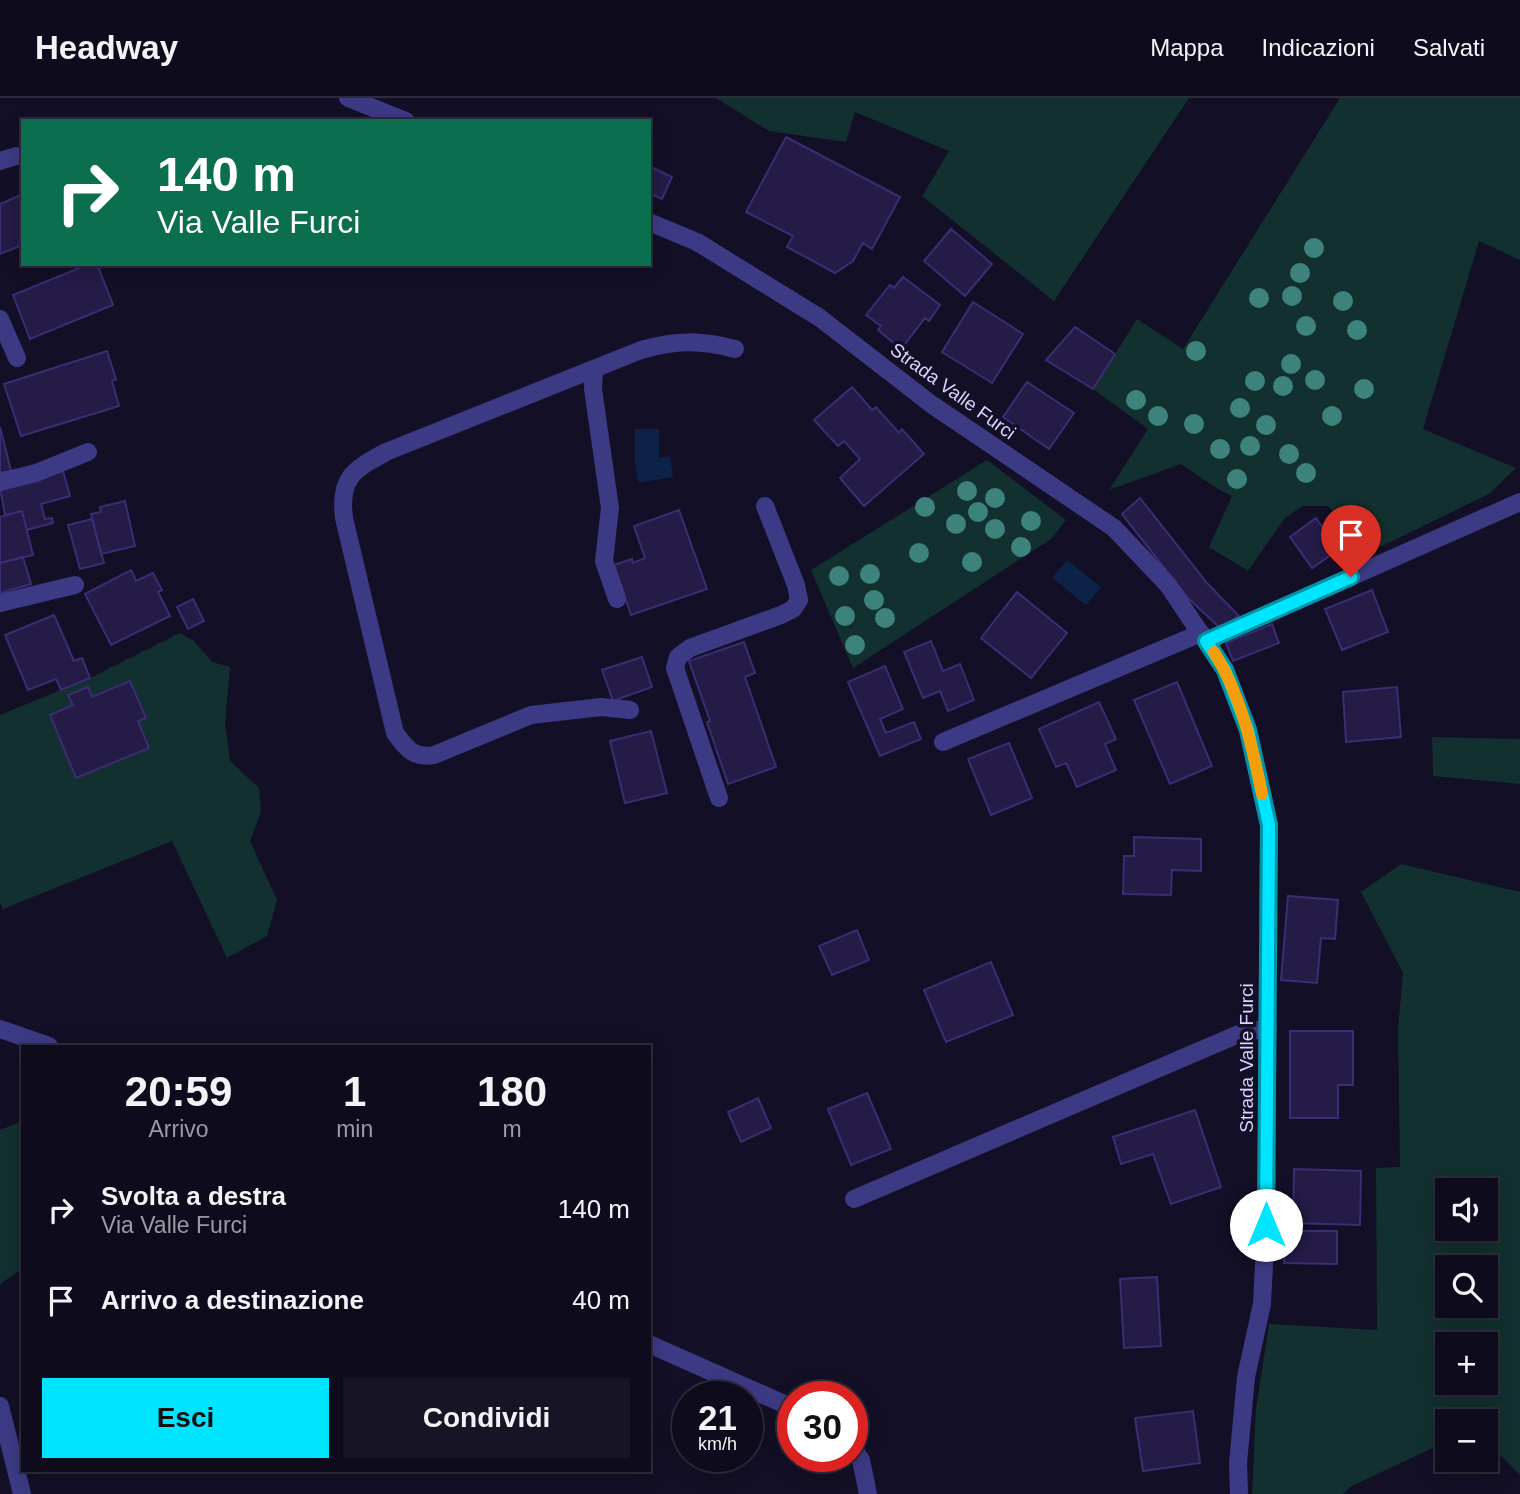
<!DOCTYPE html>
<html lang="it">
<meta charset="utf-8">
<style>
body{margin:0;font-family:Helvetica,sans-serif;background:#171425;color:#f1f3f6;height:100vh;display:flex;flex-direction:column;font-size:26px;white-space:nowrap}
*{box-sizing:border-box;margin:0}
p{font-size:23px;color:#9b9ba3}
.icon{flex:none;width:38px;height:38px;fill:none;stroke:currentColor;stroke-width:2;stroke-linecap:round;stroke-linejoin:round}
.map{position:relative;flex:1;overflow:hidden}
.drawer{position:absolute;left:21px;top:947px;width:630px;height:427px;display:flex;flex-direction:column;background:#0e0b1c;border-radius:0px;box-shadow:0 4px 18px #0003,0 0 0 2px #2e2b3b}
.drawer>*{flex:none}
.hud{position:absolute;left:21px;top:21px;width:630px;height:147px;border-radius:0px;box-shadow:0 4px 18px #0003,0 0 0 2px #2e2b3b;background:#0b6e4f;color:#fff;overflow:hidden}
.tools{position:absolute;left:1435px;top:1080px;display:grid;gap:14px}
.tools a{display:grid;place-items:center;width:63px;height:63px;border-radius:0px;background:#0e0b1c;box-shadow:0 4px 18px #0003,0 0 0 2px #2e2b3b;font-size:35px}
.speed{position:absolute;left:672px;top:1283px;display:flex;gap:14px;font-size:35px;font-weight:700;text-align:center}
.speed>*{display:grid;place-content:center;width:91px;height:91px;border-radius:50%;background:#0e0b1c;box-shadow:0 4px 18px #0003,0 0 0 2px #2e2b3b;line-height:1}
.speed small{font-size:18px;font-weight:400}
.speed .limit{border:10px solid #d22;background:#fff;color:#111}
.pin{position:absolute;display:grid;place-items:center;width:60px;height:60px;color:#fff;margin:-72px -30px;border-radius:50% 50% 50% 0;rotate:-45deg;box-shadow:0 0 7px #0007}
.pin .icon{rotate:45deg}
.me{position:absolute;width:77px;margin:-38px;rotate:0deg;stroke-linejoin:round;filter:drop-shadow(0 0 5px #0008)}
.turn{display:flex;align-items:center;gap:24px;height:147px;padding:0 21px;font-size:32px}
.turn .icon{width:91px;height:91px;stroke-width:2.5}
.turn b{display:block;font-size:49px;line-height:60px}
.eta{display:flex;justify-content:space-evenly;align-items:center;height:119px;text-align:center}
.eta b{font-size:42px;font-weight:700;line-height:49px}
.cta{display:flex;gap:14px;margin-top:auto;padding:14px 21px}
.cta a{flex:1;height:80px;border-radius:0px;background:#00e5ff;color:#111;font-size:28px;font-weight:700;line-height:80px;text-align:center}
.cta a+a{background:#171425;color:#f1f3f6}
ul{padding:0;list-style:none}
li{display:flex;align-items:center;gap:21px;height:91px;padding:0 21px}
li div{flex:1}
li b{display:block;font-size:26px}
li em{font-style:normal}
header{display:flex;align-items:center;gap:42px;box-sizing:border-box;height:98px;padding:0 35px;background:#0e0b1c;border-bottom:2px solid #2e2b3b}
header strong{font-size:33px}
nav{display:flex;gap:38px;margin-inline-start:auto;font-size:24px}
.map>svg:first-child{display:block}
.green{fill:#12302f;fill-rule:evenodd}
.water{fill:#0c2248}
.building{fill:#241b47;stroke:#3b2d73;stroke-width:2}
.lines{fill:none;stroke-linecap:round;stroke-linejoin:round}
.minor{stroke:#3d3a85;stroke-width:18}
.tree{fill:#3d827b}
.route-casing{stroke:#0095a6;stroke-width:18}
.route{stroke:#00e5ff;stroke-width:12}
.slow{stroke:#f59e0b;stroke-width:12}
.labels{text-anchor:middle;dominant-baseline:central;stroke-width:7;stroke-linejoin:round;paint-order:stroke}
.street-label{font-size:19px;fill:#d9d4ff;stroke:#130f26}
</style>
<header>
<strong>Headway</strong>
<nav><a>Mappa</a><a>Indicazioni</a><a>Salvati</a></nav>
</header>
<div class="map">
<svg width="1520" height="1396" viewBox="0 0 1520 1396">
<rect width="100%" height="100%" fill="#130f26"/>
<!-- green -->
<path class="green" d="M 716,0 L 1189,0 L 1054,203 L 922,98 L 949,53 L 855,14 L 846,44 L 769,33 Z
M 1340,0 L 1520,0 L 1520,162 L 1479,143 L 1423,331 L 1516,370 L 1489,396 L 1347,465 C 1351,437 1347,428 1328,408 L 1302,408 L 1284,421 L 1248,473 L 1209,449 L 1232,398 L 1218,391 L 1181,366 L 1109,392 L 1148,331 L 1093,291 L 1137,221 L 1183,251 Z
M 987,362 L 1066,422 L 1051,441 L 853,570 L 811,472 Z
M 180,535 L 193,542 L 212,564 L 230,569 L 225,626 L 230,663 L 259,690 L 261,714 L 250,743 L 277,802 L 267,838 L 227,860 L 172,743 L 3,811 L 0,804 L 0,617 L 90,580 Z
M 1432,639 L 1520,641 L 1520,686 L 1433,678 Z
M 1401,766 L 1520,794 L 1520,1377 L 1499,1356 L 1486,1348 L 1486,1323 L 1447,1323 L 1447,1343 L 1350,1389 L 1343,1396 L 1252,1396 L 1256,1311 L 1269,1226 L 1377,1232 L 1376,1070 L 1400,1069 L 1398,930 L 1403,875 L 1361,794 ZM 1447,1092 L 1486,1092 L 1486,1130 L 1447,1130 ZM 1447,1169 L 1486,1169 L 1486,1208 L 1447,1208 ZM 1447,1246 L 1486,1246 L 1486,1284 L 1447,1284 Z
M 23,1023 L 23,1170 L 0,1186 L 0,1032 Z"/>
<!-- water -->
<path class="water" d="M 635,331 L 659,331 L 659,360 L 670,358 L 673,379 L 638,385 L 635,364 Z
M 1067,462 L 1101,489 L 1086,507 L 1052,480 Z"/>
<!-- building -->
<path class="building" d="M 786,39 L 900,99 L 872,151 L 863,145 L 853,163 L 835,175 L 787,149 L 793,138 L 746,114 Z
M 649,68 L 672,79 L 662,101 L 649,95 Z
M 23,96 L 23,147 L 0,156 L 0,106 Z
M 951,131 L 992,166 L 965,198 L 924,163 Z
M 89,166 L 97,166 L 113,207 L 30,241 L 13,197 Z
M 903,179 L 940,207 L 929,223 L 925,220 L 901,251 L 878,232 L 881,228 L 866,217 L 890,187 L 894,190 Z
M 973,204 L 1023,236 L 992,285 L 942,254 Z
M 1075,229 L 1115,256 L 1093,291 L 1046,262 Z
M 107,253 L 116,281 L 112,283 L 119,308 L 21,338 L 4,286 Z
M 1027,284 L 1074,315 L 1049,351 L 1003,319 Z
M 852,289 L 872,312 L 876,309 L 899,335 L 902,331 L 924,356 L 864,408 L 840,380 L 860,361 L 844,343 L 838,348 L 814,322 Z
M 0,329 L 11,373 L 0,375 Z
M 63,373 L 70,398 L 41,406 L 45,421 L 52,420 L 53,425 L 27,432 L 22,413 L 5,417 L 0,389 Z
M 1140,400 L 1207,485 L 1239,518 L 1220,530 L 1188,500 L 1122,416 Z
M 125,403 L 135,448 L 101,456 L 91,416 L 101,414 L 100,409 Z
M 679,412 L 707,491 L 631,517 L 614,467 L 632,461 L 633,465 L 645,460 L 634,428 Z
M 22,413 L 33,457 L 0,465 L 0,419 Z
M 1316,420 L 1338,452 L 1312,470 L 1290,439 Z
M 92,421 L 104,465 L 80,471 L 68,427 Z
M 23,459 L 31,486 L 0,495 L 0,465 Z
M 131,472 L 136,483 L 153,475 L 162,492 L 158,494 L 170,518 L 111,547 L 85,496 Z
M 1372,492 L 1388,534 L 1342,552 L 1325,511 Z
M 1017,494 L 1067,535 L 1031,580 L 981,540 Z
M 193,501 L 204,523 L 188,531 L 177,509 Z
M 54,517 L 74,563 L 82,560 L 90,580 L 61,592 L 56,581 L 28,592 L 5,537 Z
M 1272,526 L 1279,545 L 1233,563 L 1226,545 Z
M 931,543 L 943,573 L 960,566 L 974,602 L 948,613 L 940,593 L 923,600 L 904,554 Z
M 744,544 L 755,575 L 745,579 L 776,669 L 728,686 L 707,624 L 710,623 L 689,563 Z
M 642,559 L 652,589 L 613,603 L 602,572 Z
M 885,568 L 903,611 L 880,621 L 886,635 L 914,624 L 921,641 L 880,658 L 848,584 Z
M 130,583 L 146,620 L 138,623 L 149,650 L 76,680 L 50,617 L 73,607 L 68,597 L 88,589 L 92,599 Z
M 1177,584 L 1212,668 L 1170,686 L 1134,602 Z
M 1397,589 L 1401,639 L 1346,644 L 1343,594 Z
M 1099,604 L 1116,641 L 1105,646 L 1116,672 L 1077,689 L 1066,665 L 1056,669 L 1039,631 Z
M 651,633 L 667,695 L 625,705 L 610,643 Z
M 1009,645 L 1032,700 L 991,717 L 968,661 Z
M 1134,739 L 1201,741 L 1201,773 L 1172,772 L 1171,797 L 1123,796 L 1124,758 L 1134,758 Z
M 1288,798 L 1338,802 L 1335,841 L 1321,840 L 1317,885 L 1281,882 Z
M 857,832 L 869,862 L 832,877 L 819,848 Z
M 991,864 L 1013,917 L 946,944 L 924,892 Z
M 1290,933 L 1353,933 L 1353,987 L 1338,987 L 1338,1020 L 1290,1020 Z
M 867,995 L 891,1051 L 851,1067 L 828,1011 Z
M 758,1000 L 771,1030 L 741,1044 L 728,1014 Z
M 1195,1012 L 1221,1089 L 1171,1106 L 1153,1056 L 1121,1066 L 1113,1039 Z
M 1294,1071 L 1361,1073 L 1360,1127 L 1293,1125 Z
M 1284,1133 L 1337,1133 L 1337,1166 L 1284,1165 Z
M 1157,1179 L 1161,1248 L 1124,1250 L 1120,1181 Z
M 1193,1313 L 1200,1365 L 1143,1373 L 1135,1320 Z"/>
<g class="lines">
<!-- minor -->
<path class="minor" d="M 348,0 L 406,23
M 0,63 L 16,58
M 649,124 L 697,144 L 820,220 L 931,306 L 1114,430 L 1168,487 L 1225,572 L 1248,632 L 1269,727 L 1266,1127 L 1262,1206 L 1246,1279 L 1238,1365 L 1239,1396
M 0,221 L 17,260
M 594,271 L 593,291 L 610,410 L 604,463 L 617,501
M 0,384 L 36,375 L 88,354
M 0,505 L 75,487
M 1206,543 L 1520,404
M 630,612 L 601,609 L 531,617 L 434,657 C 414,661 406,650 395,635 L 344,420 C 339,380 353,372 386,354 L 641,252 C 676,242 700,242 735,251
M 943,644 L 1201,535
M 719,700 L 675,570 L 678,559 L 690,550 L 781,517 L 793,511 L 799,502 L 796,487 L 765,408
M 0,931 L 49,948
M 854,1101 L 1248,932 L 1268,932
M 649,1246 L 793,1310
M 0,1308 L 22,1396
M 852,1350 L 861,1362 L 868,1396"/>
</g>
<!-- trees -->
<g class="tree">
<circle cx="1314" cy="150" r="10"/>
<circle cx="1300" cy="175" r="10"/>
<circle cx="1292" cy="198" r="10"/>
<circle cx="1259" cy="200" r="10"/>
<circle cx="1343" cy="203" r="10"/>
<circle cx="1306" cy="228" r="10"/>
<circle cx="1357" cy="232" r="10"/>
<circle cx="1196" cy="253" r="10"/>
<circle cx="1291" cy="266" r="10"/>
<circle cx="1315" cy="282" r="10"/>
<circle cx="1255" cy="283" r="10"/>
<circle cx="1283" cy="288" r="10"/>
<circle cx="1364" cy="291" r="10"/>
<circle cx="1136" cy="302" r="10"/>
<circle cx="1240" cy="310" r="10"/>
<circle cx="1158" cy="318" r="10"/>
<circle cx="1332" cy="318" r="10"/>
<circle cx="1194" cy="326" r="10"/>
<circle cx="1266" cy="327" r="10"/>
<circle cx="1250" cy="348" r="10"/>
<circle cx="1220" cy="351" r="10"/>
<circle cx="1289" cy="356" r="10"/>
<circle cx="1306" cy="375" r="10"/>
<circle cx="1237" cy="381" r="10"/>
<circle cx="967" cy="393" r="10"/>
<circle cx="995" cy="400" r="10"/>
<circle cx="925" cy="409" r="10"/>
<circle cx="978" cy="414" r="10"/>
<circle cx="1031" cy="423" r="10"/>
<circle cx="956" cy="426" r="10"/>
<circle cx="995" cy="431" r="10"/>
<circle cx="1021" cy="449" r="10"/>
<circle cx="919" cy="455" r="10"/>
<circle cx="972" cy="464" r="10"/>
<circle cx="870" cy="476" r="10"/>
<circle cx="839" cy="478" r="10"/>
<circle cx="874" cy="502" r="10"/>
<circle cx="845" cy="518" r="10"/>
<circle cx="885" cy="520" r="10"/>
<circle cx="855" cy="547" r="10"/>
</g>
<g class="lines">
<defs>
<path id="route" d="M 1266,1127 L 1269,727 L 1248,632 L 1225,572 L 1206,543 L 1351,479"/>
</defs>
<!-- route casing -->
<use href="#route" class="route-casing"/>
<!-- route -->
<use href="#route" class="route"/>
<!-- slow -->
<path class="slow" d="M 1214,554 C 1241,597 1252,647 1262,696"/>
</g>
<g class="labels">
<!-- street labels -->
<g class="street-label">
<text transform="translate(953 293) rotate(36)">Strada Valle Furci</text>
<text transform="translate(1246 960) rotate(-90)">Strada Valle Furci</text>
</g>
</g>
</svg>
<div class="tools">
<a><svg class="icon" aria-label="sound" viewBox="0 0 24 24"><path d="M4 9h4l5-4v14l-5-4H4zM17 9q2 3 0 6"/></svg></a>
<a><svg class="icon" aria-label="search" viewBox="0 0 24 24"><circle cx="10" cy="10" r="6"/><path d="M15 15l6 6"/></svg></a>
<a>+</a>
<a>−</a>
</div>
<div class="speed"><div>21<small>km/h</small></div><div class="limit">30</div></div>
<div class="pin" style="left:1351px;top:479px;background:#d93025"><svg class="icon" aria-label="arrive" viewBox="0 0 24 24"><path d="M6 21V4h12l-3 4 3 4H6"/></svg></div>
<svg class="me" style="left:1266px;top:1127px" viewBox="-20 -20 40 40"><circle r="19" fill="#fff"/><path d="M0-13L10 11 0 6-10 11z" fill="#00e5ff"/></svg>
<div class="hud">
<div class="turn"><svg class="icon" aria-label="right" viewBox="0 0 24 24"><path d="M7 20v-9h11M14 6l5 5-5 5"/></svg><div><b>140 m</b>Via Valle Furci</div></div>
</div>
<section class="drawer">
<div class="eta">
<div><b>20:59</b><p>Arrivo</p></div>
<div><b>1</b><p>min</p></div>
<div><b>180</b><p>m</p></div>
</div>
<ul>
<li><svg class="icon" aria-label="right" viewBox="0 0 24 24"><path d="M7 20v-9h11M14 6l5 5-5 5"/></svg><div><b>Svolta a destra</b><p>Via Valle Furci</p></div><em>140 m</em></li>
<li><svg class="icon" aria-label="arrive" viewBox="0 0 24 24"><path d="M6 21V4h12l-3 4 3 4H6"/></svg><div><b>Arrivo a destinazione</b></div><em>40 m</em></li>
</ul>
<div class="cta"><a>Esci</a><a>Condividi</a></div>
</section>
</div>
